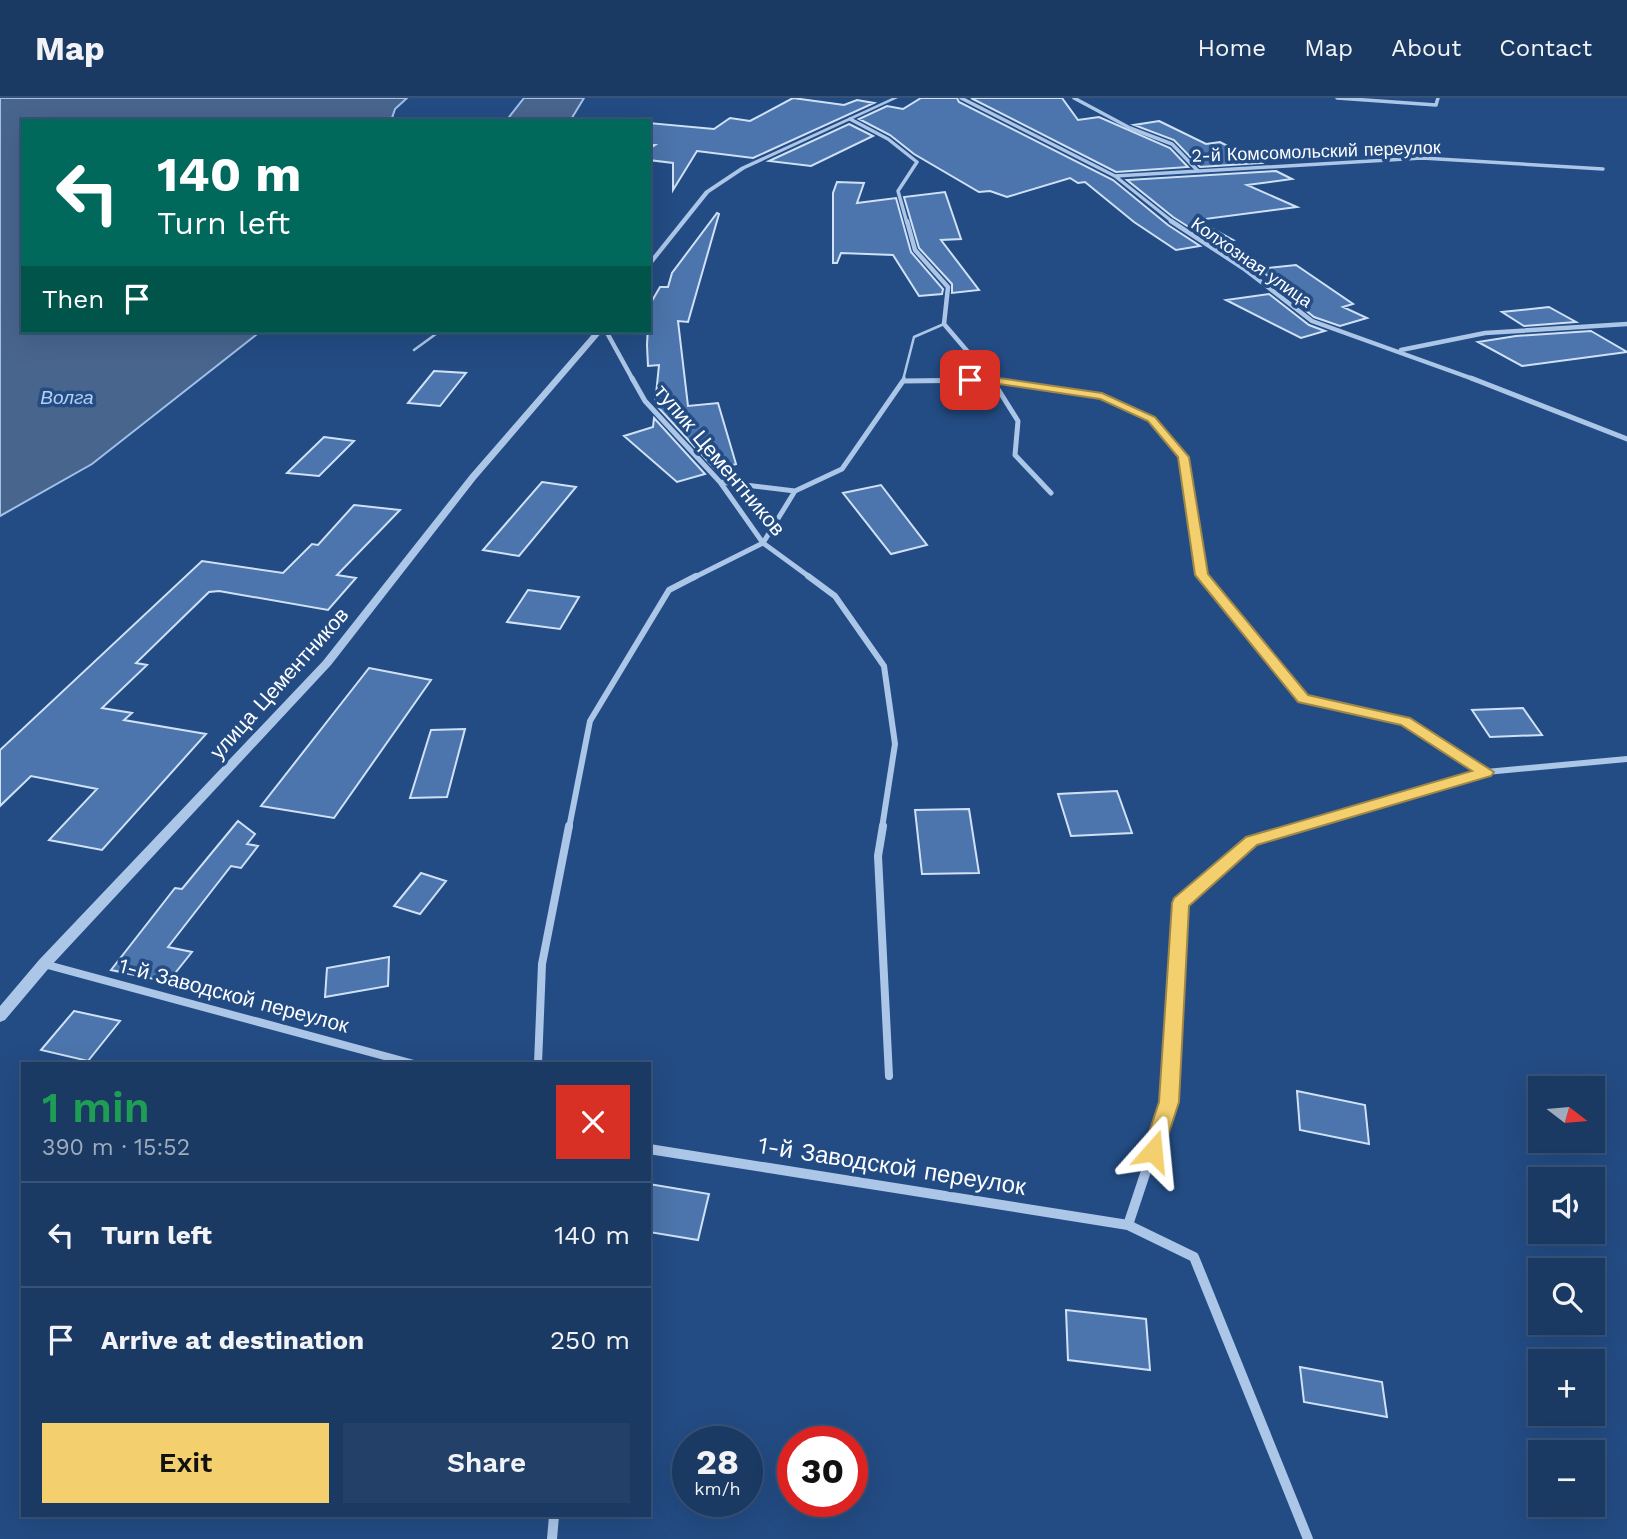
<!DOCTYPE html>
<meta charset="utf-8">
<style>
body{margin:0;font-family:"Work Sans",sans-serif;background:#234069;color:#f1f3f6;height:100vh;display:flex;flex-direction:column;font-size:26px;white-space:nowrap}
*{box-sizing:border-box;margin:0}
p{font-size:23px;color:#9facbe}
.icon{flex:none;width:38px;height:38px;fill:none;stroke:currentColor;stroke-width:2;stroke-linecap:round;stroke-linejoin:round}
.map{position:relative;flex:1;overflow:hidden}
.details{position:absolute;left:21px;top:964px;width:630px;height:455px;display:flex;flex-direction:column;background:#1a3963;border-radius:0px;box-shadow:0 7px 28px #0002,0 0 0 2px #385378}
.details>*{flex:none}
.guide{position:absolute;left:21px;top:21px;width:630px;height:214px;border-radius:0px;box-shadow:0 7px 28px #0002,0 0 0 2px #385378;background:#00695c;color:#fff;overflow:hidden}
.needle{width:46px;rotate:106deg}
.controls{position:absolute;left:1528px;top:978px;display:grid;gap:14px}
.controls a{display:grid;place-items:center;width:77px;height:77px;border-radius:0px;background:#1a3963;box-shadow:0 7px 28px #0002,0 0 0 2px #385378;font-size:35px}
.speed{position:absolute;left:672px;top:1328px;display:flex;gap:14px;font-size:35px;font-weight:700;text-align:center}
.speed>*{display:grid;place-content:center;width:91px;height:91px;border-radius:50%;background:#1a3963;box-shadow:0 7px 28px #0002,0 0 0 2px #385378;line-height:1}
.speed small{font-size:18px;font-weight:400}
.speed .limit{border:10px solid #d22;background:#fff;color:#111}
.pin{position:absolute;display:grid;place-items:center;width:60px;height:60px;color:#fff;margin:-30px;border-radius:14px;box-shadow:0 4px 10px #0006}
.me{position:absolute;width:77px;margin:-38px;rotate:18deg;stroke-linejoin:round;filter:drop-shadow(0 0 5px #0008)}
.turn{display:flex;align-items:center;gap:24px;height:147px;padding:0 21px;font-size:32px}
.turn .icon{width:91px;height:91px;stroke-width:2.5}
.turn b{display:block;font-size:49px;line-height:60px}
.then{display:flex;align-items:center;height:66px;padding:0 21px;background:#0003;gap:14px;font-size:26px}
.round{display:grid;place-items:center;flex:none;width:74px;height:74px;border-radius:0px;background:#234069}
.headline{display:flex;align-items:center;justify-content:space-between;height:119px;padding:0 21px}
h1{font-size:42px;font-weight:600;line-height:52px;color:#1e9e55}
.cta{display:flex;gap:14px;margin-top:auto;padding:14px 21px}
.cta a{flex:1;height:80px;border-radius:0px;background:#f3cf6e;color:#111;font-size:28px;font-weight:600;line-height:80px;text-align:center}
.cta a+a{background:#234069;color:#f1f3f6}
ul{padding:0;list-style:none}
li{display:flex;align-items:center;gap:21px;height:105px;padding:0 21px;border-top:2px solid #385378}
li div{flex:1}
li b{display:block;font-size:26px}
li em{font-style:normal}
header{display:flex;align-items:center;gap:42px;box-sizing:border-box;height:98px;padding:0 35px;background:#1a3963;border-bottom:2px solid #385378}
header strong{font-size:33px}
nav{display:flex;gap:38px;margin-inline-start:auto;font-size:24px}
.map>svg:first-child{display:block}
.water{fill:#48658e;stroke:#a0c1e9;stroke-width:2}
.building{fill:#4b75ac;stroke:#d0e1f6;stroke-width:2}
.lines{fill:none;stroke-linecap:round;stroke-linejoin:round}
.service-far1{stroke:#acc6e8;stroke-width:2.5}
.service{stroke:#acc6e8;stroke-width:3.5}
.minor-far5{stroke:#acc6e8;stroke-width:3.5}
.minor-far4{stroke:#acc6e8;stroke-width:4.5}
.minor-far3{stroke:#acc6e8;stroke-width:5}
.minor-far2{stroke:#acc6e8;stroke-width:6}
.minor-far1{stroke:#acc6e8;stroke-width:8}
.minor{stroke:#acc6e8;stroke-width:10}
.tertiary{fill:#acc6e8;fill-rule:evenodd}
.route{fill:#f3cf6e;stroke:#9e8748;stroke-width:2}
.labels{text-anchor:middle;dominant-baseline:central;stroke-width:7;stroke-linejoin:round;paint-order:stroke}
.far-street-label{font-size:18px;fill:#fff;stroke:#234c84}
.far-water-label{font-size:19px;font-style:italic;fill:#b7d0f0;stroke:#234c84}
.street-label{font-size:21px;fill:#fff;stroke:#234c84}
.near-street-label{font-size:24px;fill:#fff;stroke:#234c84}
</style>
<header>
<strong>Map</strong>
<nav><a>Home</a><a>Map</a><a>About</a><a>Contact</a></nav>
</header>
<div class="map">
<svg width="1627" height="1441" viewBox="0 0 1627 1441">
<rect width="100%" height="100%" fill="#234c84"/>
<!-- water -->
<path class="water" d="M 0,0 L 407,0 L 395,11 L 391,23 L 23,23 L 23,233 L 261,233 L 92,366 L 0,418 Z
M 524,0 L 584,0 L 570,23 L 506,23 Z"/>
<!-- building -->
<path class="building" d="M 793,0 L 844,7 L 857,2 L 874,5 L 753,60 L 697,53 L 673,92 L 673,65 L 649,62 L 649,51 L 655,47 L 649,47 L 649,25 L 714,31 L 730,20 L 750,23 Z
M 921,0 L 957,0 L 959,4 L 1113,82 L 1168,127 L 1200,148 L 1176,152 L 1134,124 L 1085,84 L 1078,85 L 1070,80 L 1007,99 L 990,93 L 979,94 L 914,56 L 890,37 L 859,21 L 887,8 L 903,11 Z
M 971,0 L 1062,0 L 1078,22 L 1099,19 L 1170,50 L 1188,69 L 1116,74 Z
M 1159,23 L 1206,46 L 1220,44 L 1261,65 L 1200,69 L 1174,42 L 1134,27 Z
M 849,26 L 873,38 L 811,68 L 769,63 Z
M 1276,73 L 1292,81 L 1247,87 L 1297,109 L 1197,122 L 1233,142 L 1214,145 L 1173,119 L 1127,82 Z
M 837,84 L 864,85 L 857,105 L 896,100 L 911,154 L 943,191 L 942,196 L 919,198 L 893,157 L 841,155 L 837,165 L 833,165 L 833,95 Z
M 945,94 L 961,141 L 941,142 L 979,192 L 952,195 L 952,186 L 919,150 L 904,99 Z
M 717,115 L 719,116 L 688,224 L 678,223 L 688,308 L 718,305 L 736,366 L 716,372 L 655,306 L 659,267 L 648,268 L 647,247 L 649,208 L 660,189 L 668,189 L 672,175 Z
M 1296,167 L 1353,206 L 1343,209 L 1367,220 L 1340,228 L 1314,219 L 1283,194 L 1289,194 L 1259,171 Z
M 1269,196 L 1309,227 L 1325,233 L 1301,240 L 1226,202 Z
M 1549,209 L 1576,224 L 1524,228 L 1502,214 Z
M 1591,233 L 1627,254 L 1522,268 L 1478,244 L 1516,238 Z
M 434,273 L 466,275 L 440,308 L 408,305 Z
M 654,320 L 705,376 L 677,384 L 624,338 L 653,329 Z
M 324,339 L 354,343 L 319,378 L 287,375 Z
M 542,384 L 576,389 L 519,458 L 483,452 Z
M 881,387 L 927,447 L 891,456 L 843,395 Z
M 354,407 L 400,412 L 337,477 L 356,480 L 328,512 L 219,493 L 209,494 L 136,565 L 147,567 L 102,610 L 132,615 L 124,622 L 206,636 L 102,752 L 49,742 L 97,691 L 31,678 L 0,708 L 0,652 L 202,463 L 283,475 L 312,446 L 318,447 Z
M 528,492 L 579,499 L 560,531 L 507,524 Z
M 369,570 L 431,582 L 334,720 L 261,708 Z
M 1523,610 L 1542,637 L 1490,639 L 1472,612 Z
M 465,631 L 447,699 L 410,700 L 431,632 Z
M 1117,693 L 1132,735 L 1071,738 L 1058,696 Z
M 969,711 L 979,775 L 922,776 L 915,712 Z
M 238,723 L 255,736 L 247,746 L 258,748 L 241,770 L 231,768 L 168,849 L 192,854 L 168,884 L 111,872 L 175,790 L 182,791 Z
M 421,775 L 446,783 L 420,816 L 394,808 Z
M 389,859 L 388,888 L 325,899 L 327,870 Z
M 74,913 L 120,923 L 88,963 L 41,952 Z
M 1297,993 L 1365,1007 L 1369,1046 L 1300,1032 Z
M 649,1086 L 709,1096 L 698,1142 L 649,1134 Z
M 1066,1212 L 1146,1221 L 1150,1272 L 1068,1262 Z
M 1300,1269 L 1382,1284 L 1387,1319 L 1304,1304 Z"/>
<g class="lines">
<!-- service-far1 -->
<path class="service-far1" d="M 414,252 L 440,233
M 903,282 L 914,239 L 944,226"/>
<!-- service -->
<path class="service" d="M 903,283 L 904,280"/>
<!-- minor-far5 -->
<path class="minor-far5" d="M 961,0 L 1115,78 L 1174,125
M 1074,0 L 1130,30 L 1172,46 L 1197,72
M 1337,0 L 1436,7 L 1438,0
M 850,21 L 888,41 L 917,64 L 898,93 L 907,125
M 1115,78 L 1422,60 L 1603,71"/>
<!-- minor-far4 -->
<path class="minor-far4" d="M 907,123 L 915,152 L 948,189 L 944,226 L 992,282
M 1171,123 L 1243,170 L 1312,223 L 1476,282
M 606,233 L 633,282
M 1401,252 L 1485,235 L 1627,226
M 983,282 L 993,282"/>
<!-- minor-far3 -->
<path class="minor-far3" d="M 632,280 L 645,303 L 720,384 L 763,445 L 811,480
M 991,280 L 1018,323 L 1015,357 L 1051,395
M 1471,280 L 1627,341
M 720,384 L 795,393
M 693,480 L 763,445 L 795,393 L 842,371 L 903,283 L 992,282 L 1102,298 L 1151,321 L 1184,359 L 1204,480"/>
<!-- minor-far2 -->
<path class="minor-far2" d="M 808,478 L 835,498 L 884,568 L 895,646 L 882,730
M 1203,478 L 1303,600 L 1405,624 L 1486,674
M 569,730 L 590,623 L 669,492 L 696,478
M 1296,730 L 1486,674 L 1627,661"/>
<!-- minor-far1 -->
<path class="minor-far1" d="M 883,728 L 878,758 L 889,978
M 44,866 L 414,966
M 538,966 L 542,866 L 569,728
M 1155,1045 L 1169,1004 L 1180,805 L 1251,743 L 1302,728"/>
<!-- minor -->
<path class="minor" d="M 649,1051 L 1128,1127 L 1156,1043
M 1128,1127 L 1194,1159 L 1308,1441
M 552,1441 L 554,1418"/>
<!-- tertiary -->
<path class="tertiary" d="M 892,0 L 898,0 L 745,71 L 709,95 L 649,170 L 649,163 L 705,93 L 741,69 Z
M 595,233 L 603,233 L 476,381 L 331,567 L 49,870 L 5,922 L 0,924 L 0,908 L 39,862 L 323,563 L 470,377 Z"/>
</g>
<!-- route -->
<path class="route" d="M 970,279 L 992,279 L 1102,295 L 1155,319 L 1189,359 L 1208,476 L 1308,597 L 1410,620 L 1494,674 L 1491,678 L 1257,747 L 1189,808 L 1179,1004 L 1163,1053 L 1160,1060 L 1153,1063 L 1146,1060 L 1143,1053 L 1159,1004 L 1172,805 L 1174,800 L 1246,739 L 1472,673 L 1401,627 L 1298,604 L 1195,477 L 1178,359 L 1148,323 L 1100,301 L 992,285 L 966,284 L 966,280 Z"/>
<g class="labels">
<!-- far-street labels -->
<g class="far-street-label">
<text transform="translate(1316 53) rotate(-2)">2-й Комсомольский переулок</text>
<text transform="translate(1252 164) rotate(35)">Колхозная улица</text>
</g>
<!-- far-water labels -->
<g class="far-water-label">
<text x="67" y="299">Волга</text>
</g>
<!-- street labels -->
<g class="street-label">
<text transform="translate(720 362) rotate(50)">тупик Цементников</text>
<text transform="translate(279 585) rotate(-48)">улица Цементников</text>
<text transform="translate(234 897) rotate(15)">1-й Заводской переулок</text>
</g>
<!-- near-street labels -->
<g class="near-street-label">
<text transform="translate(892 1068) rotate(9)">1-й Заводской переулок</text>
</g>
</g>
</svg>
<div class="controls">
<a><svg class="needle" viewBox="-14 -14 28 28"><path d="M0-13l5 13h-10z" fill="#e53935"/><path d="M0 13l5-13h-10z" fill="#9facbe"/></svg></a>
<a><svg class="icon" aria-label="sound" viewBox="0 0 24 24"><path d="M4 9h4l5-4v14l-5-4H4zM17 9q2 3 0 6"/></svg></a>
<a><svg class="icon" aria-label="search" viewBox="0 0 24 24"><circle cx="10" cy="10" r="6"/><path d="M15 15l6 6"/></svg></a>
<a>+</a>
<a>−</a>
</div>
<div class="speed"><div>28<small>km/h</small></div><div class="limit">30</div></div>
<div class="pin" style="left:970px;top:282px;background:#d93025"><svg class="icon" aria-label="arrive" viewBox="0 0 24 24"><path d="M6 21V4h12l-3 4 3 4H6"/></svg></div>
<svg class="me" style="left:1153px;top:1053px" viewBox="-20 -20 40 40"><path d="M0-17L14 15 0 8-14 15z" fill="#f3cf6e" stroke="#fff" stroke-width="4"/></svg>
<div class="guide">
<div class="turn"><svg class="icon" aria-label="left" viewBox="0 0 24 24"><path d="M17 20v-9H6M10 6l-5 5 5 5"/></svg><div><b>140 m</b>Turn left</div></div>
<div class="then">Then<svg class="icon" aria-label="arrive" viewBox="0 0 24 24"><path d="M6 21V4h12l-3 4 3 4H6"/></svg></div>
</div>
<section class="details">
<div class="headline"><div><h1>1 min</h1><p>390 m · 15:52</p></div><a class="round" style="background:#d93025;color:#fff"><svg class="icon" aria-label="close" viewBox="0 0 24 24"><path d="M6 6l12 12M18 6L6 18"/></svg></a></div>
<ul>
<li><svg class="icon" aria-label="left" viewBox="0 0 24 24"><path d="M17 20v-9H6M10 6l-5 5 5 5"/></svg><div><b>Turn left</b></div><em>140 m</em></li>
<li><svg class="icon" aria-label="arrive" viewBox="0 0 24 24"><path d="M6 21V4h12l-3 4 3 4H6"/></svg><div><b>Arrive at destination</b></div><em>250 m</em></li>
</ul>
<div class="cta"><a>Exit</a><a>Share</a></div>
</section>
</div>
